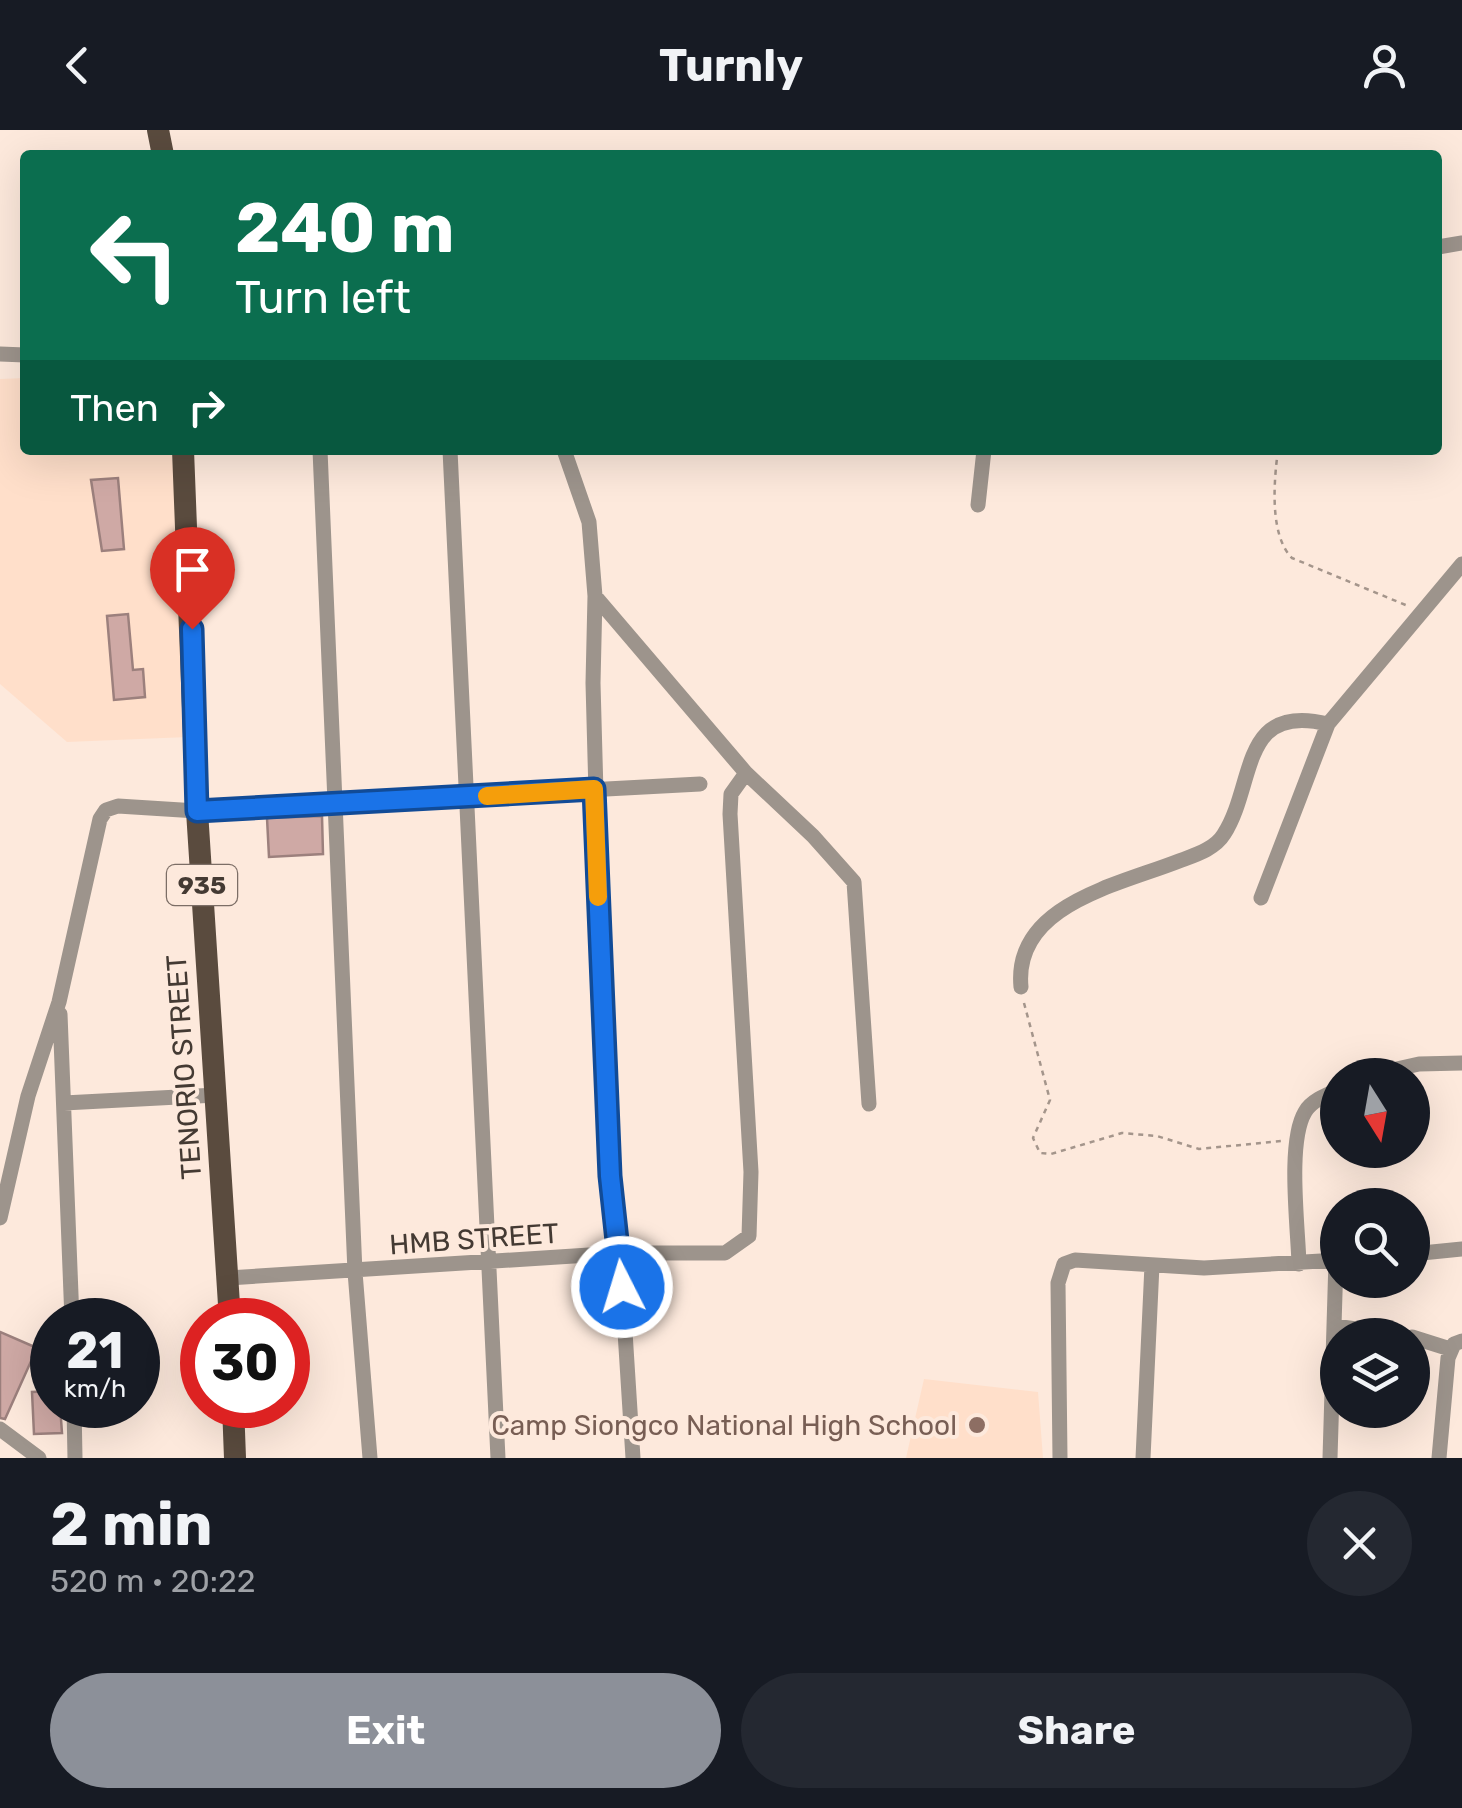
<!DOCTYPE html>
<meta charset="utf-8">
<style>
body{margin:0;font-family:Rubik,sans-serif;background:#242831;color:#f1f3f6;height:100vh;display:flex;flex-direction:column;font-size:38px;white-space:nowrap}
*{box-sizing:border-box;margin:0}
p{font-size:32px;color:#9ea1a6}
.icon{flex:none;width:55px;height:55px;fill:none;stroke:currentColor;stroke-width:2;stroke-linecap:round;stroke-linejoin:round}
.map{position:relative;height:1328px;overflow:hidden}
.panel{display:flex;flex-direction:column;background:#171b24;flex:1}
.panel>*{flex:none}
.hud{position:absolute;left:20px;top:20px;width:1422px;height:305px;border-radius:10px;box-shadow:0 10px 40px #0002;background:#0b6e4f;color:#fff;overflow:hidden}
.needle{width:65px;rotate:169deg}
.fabs{position:absolute;left:1320px;top:928px;display:grid;gap:20px}
.fabs a{display:grid;place-items:center;width:110px;height:110px;border-radius:50%;background:#171b24;box-shadow:0 10px 40px #0002;font-size:50px}
.speed{position:absolute;left:30px;top:1168px;display:flex;gap:20px;font-size:50px;font-weight:700;text-align:center}
.speed>*{display:grid;place-content:center;width:130px;height:130px;border-radius:50%;background:#171b24;box-shadow:0 10px 40px #0002;line-height:1}
.speed small{font-size:25px;font-weight:400}
.speed .limit{border:15px solid #d22;background:#fff;color:#111}
.pin{position:absolute;display:grid;place-items:center;width:85px;height:85px;color:#fff;margin:-102px -42px;border-radius:50% 50% 50% 0;rotate:-45deg;box-shadow:0 0 10px #0007}
.pin .icon{rotate:45deg}
.me{position:absolute;width:110px;margin:-55px;rotate:355deg;stroke-linejoin:round;filter:drop-shadow(0 0 8px #0008)}
.turn{display:flex;align-items:center;gap:35px;height:210px;padding:0 50px;font-size:45px}
.turn .icon{width:130px;height:130px;stroke-width:2.5}
.turn b{display:block;font-size:70px;line-height:85px}
.then{display:flex;align-items:center;height:95px;padding:0 50px;background:#0003;gap:20px;font-size:38px}
.round{display:grid;place-items:center;flex:none;width:105px;height:105px;border-radius:52px;background:#242831}
.head{display:flex;align-items:center;justify-content:space-between;height:170px;padding:0 50px}
h1{font-size:60px;font-weight:700;line-height:75px}
.primary-button{display:flex;gap:20px;margin-top:auto;padding:20px 50px}
.primary-button a{flex:1;height:115px;border-radius:60px;background:#8c9099;color:#fff;font-size:40px;font-weight:700;line-height:115px;text-align:center}
.primary-button a+a{background:#242831;color:#f1f3f6}
header{display:flex;justify-content:space-between;align-items:center;height:130px;padding:0 50px;background:#171b24;font-size:45px;font-weight:700}
.map>svg:first-child{display:block}
.built{fill:#ffdfca}
.building{fill:#cfa9a5;stroke:#9c807d;stroke-width:2.5}
.lines{fill:none;stroke-linecap:round;stroke-linejoin:round}
.path{stroke:#a4958b;stroke-width:2.5;stroke-dasharray:5 5;stroke-linecap:butt}
.street{stroke:#9d948c;stroke-width:15}
.primary{stroke:#5a4b3e;stroke-width:22}
.route-casing{stroke:#114b97;stroke-width:25}
.route{stroke:#1a73e8;stroke-width:18}
.slow{stroke:#f59e0b;stroke-width:18}
.education-dot{fill:#8d6e63;stroke:#fde9dc;stroke-width:4}
.labels{text-anchor:middle;dominant-baseline:central;stroke-width:8;stroke-linejoin:round;paint-order:stroke}
.shield{fill:#fde9dc;stroke:#7c6e66;stroke-width:2.5}
.shield-label{font-size:25px;font-weight:bold;fill:#443a33}
.street-label{font-size:28px;fill:#443a33;stroke:#fde9dc}
.education-label{font-size:28px;fill:#785e54;stroke:#fde9dc;text-anchor:end}
</style>
<header><svg class="icon" aria-label="back" viewBox="0 0 24 24"><path d="M15 5l-7 7 7 7"/></svg>Turnly<svg class="icon" aria-label="person" viewBox="0 0 24 24"><circle cx="12" cy="8" r="4"/><path d="M4 21q1-7 8-7t8 7"/></svg></header>
<div class="map">
<svg width="1462" height="1328" viewBox="0 0 1462 1328">
<rect width="100%" height="100%" fill="#fde9dc"/>
<!-- built -->
<path class="built" d="M 25,248 L 25,320 L 172,320 L 188,607 L 67,612 L 0,554 L 0,249 Z
M 924,1249 L 1038,1262 L 1043,1328 L 906,1328 Z"/>
<!-- building -->
<path class="building" d="M 118,348 L 124,419 L 102,421 L 91,350 Z
M 128,484 L 133,540 L 143,539 L 145,567 L 114,570 L 107,486 Z
M 322,686 L 323,724 L 269,727 L 267,688 Z
M 0,1202 L 37,1218 L 5,1289 L 0,1288 Z
M 52,1261 L 52,1275 L 60,1275 L 62,1303 L 34,1304 L 32,1262 Z"/>
<g class="lines">
<!-- path -->
<path class="path" d="M 1278,320 C 1274,350 1269,405 1292,428 L 1408,476
M 1024,873 L 1050,970 L 1033,1008 L 1040,1023 L 1051,1024 L 1122,1003 L 1157,1006 L 1199,1019 L 1281,1011"/>
<!-- street -->
<path class="street" d="M 1438,117 L 1462,113
M 0,224 L 25,225
M 320,320 L 355,1142 L 370,1328
M 450,320 L 498,1328
M 564,320 L 589,392 L 595,466 L 593,553 L 601,847 L 610,1045 L 620,1123 L 633,1328
M 978,375 L 984,320
M 746,643 L 813,706 L 854,752 L 869,974
M 1261,768 L 1328,594 L 1462,434
M 1021,857 C 1013,775 1118,755 1179,731 C 1195,725 1215,719 1224,704 C 1256,654 1239,572 1328,594
M 60,884 L 72,1190
M 1370,945 L 1419,934 L 1462,933
M 64,973 L 216,965
M 0,1088 L 28,966 L 59,872 L 100,689 L 106,680 L 118,676 L 197,681 L 700,654
M 1412,1124 L 1462,1119
M 1299,1134 C 1298,1097 1287,1012 1305,982 C 1311,971 1326,965 1338,960
M 228,1148 L 620,1123 L 725,1123 L 749,1106 L 751,1042 L 730,684 L 731,664 L 746,643 L 595,466
M 1334,1196 L 1401,1205
M 1412,1207 L 1450,1219
M 74,1275 L 75,1328
M 0,1299 L 39,1328
M 1060,1328 L 1058,1153 L 1064,1134 L 1075,1130 L 1204,1138 L 1338,1130
M 1143,1328 L 1152,1135
M 1330,1328 L 1336,1130
M 1439,1328 L 1448,1228 L 1454,1214 L 1462,1211"/>
<!-- primary -->
<path class="primary" d="M 158,0 L 163,25
M 183,320 L 197,681 L 230,1190
M 233,1275 L 235,1328"/>
</g>
<g class="lines">
<defs>
<path id="route" d="M 192,499 L 197,681 L 594,659 L 610,1046 L 622,1157"/>
</defs>
<!-- route casing -->
<use href="#route" class="route-casing"/>
<!-- route -->
<use href="#route" class="route"/>
<!-- slow -->
<path class="slow" d="M 487,666 L 594,659 L 598,767"/>
</g>
<!-- markers -->
<circle class="education-dot" cx="977" cy="1295" r="10"/>
<g class="labels">
<!-- shield labels -->
<rect class="shield" x="167" y="735" width="70" height="40" rx="8"/>
<g class="shield-label">
<text x="202" y="755">935</text>
</g>
<!-- street labels -->
<g class="street-label">
<text transform="translate(184 937) rotate(-94)">TENORIO STREET</text>
<text transform="translate(474 1109) rotate(-4)">HMB STREET</text>
</g>
<!-- education labels -->
<g class="education-label">
<text x="957" y="1295">Camp Siongco National High School</text>
</g>
</g>
</svg>
<div class="fabs">
<a><svg class="needle" viewBox="-14 -14 28 28"><path d="M0-13l5 13h-10z" fill="#e53935"/><path d="M0 13l5-13h-10z" fill="#9ea1a6"/></svg></a>
<a><svg class="icon" aria-label="search" viewBox="0 0 24 24"><circle cx="10" cy="10" r="6"/><path d="M15 15l6 6"/></svg></a>
<a><svg class="icon" aria-label="layers" viewBox="0 0 24 24"><path d="M12 4l9 5-9 5-9-5zM3 14l9 5 9-5"/></svg></a>
</div>
<div class="speed"><div>21<small>km/h</small></div><div class="limit">30</div></div>
<div class="pin" style="left:192px;top:499px;background:#d93025"><svg class="icon" aria-label="arrive" viewBox="0 0 24 24"><path d="M6 21V4h12l-3 4 3 4H6"/></svg></div>
<svg class="me" style="left:622px;top:1157px" viewBox="-20 -20 40 40"><circle r="17" fill="#1a73e8" stroke="#fff" stroke-width="3"/><path d="M0-11L8 9 0 5-8 9z" fill="#fff"/></svg>
<div class="hud">
<div class="turn"><svg class="icon" aria-label="left" viewBox="0 0 24 24"><path d="M17 20v-9H6M10 6l-5 5 5 5"/></svg><div><b>240 m</b>Turn left</div></div>
<div class="then">Then<svg class="icon" aria-label="right" viewBox="0 0 24 24"><path d="M7 20v-9h11M14 6l5 5-5 5"/></svg></div>
</div>
</div>
<section class="panel">
<div class="head"><div><h1>2 min</h1><p>520 m · 20:22</p></div><a class="round"><svg class="icon" aria-label="close" viewBox="0 0 24 24"><path d="M6 6l12 12M18 6L6 18"/></svg></a></div>
<div class="primary-button"><a>Exit</a><a>Share</a></div>
</section>
